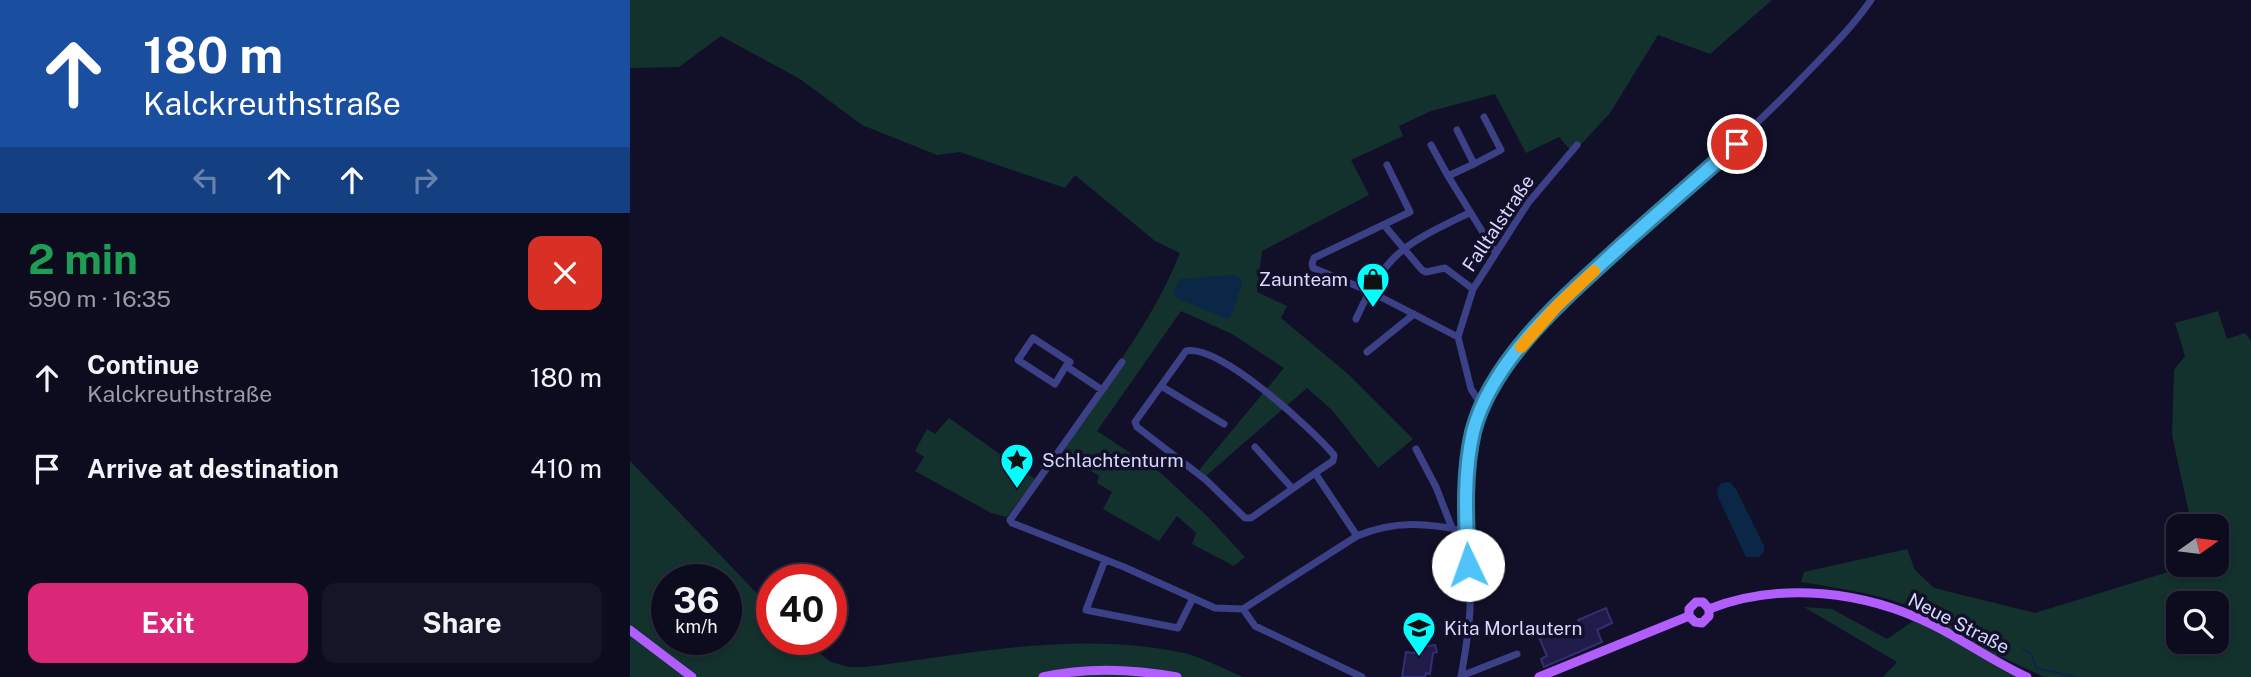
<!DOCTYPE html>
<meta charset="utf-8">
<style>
body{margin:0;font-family:"Public Sans",sans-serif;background:#161527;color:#f1f3f6;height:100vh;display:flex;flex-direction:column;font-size:26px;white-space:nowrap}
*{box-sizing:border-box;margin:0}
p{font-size:23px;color:#9a9ba4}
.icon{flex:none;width:38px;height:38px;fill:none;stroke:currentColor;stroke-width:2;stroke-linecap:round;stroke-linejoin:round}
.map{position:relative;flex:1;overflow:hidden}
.drawer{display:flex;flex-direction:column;background:#0d0c1e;width:630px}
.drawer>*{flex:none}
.top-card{background:#1a4fa0;color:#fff;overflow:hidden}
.needle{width:46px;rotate:76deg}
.buttons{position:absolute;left:1536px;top:514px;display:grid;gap:14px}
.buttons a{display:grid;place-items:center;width:63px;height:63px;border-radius:14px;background:#0d0c1e;box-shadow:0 4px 10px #0003,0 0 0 2px #2d2c3c;font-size:35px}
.speed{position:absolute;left:21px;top:564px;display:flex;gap:14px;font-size:35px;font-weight:700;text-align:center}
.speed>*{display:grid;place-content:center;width:91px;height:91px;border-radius:50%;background:#0d0c1e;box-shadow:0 4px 10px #0003,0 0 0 2px #2d2c3c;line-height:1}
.speed small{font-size:18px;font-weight:400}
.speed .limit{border:10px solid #d22;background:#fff;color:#111}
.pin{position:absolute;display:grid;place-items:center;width:60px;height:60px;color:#fff;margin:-30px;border:4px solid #fff;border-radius:50%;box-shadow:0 2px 7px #0007}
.me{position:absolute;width:77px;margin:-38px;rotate:357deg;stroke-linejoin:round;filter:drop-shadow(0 0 5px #0008)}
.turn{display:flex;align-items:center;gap:24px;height:147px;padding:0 28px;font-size:32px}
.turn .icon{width:91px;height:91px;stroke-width:2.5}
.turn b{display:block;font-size:49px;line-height:60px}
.lanes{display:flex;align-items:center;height:66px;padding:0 28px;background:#0003;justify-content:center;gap:35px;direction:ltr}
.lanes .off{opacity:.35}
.round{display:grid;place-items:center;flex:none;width:74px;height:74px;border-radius:14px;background:#161527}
.summary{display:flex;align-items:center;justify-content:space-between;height:119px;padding:0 28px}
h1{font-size:42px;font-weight:700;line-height:52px;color:#1e9e55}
.primary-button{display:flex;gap:14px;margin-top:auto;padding:14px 28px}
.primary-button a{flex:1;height:80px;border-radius:14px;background:#db2777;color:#fff;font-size:28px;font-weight:700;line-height:80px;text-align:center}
.primary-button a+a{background:#161527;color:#f1f3f6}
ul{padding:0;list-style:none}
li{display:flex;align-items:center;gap:21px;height:91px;padding:0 28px}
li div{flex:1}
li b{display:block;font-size:26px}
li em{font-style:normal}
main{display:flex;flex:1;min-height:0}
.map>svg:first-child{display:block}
.green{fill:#13322e;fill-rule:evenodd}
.water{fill:#0a2747}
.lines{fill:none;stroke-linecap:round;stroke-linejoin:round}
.stream{stroke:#0a2747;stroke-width:2}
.building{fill:#201c49;stroke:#342e75;stroke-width:2}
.minor{stroke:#3b4087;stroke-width:7}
.major{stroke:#b25eff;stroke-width:9}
.route-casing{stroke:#337fa1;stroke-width:18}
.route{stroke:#4fc3f7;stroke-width:12}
.slow{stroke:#f59e0b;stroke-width:12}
.labels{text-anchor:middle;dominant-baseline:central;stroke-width:7;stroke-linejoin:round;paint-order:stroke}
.street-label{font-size:19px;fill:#d7d7ff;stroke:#111028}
.poi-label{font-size:19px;fill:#d7d7ff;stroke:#111028;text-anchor:start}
</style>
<main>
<section class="drawer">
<div class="top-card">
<div class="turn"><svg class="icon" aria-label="ahead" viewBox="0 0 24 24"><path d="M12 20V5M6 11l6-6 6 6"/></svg><div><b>180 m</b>Kalckreuthstraße</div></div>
<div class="lanes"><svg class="icon off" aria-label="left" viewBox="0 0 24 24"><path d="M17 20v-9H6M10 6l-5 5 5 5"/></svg><svg class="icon" aria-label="ahead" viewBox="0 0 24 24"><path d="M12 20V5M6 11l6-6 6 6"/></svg><svg class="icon" aria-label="ahead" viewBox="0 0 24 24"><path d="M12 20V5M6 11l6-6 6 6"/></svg><svg class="icon off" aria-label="right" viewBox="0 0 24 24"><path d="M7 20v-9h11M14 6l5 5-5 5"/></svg></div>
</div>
<div class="summary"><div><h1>2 min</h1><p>590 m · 16:35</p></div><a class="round" style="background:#d93025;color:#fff"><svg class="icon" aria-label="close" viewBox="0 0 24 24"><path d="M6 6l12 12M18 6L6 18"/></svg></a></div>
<ul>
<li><svg class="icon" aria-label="ahead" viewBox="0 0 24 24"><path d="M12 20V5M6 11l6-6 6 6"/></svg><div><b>Continue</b><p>Kalckreuthstraße</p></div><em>180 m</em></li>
<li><svg class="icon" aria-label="arrive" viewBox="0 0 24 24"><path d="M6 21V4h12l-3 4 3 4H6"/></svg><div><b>Arrive at destination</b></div><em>410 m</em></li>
</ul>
<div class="primary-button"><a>Exit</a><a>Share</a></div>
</section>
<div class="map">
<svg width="1621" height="677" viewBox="0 0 1621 677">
<rect width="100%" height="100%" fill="#111028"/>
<!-- green -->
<path class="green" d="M 0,0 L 1142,0 L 1080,54 L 1028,35 L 980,113 L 943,153 L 929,137 L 896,153 L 865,94 L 801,111 L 769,126 L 773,136 L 721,160 L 739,195 L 632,251 L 627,292 L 657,306 L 651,318 L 718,374 L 783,439 L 748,468 L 702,410 L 677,388 L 576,476 L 569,470 L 654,368 L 602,334 L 551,311 L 467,431 L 532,474 L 578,517 L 615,557 L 604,566 L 562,544 L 566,533 L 547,516 L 529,541 L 473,509 L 482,492 L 467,483 L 469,476 L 427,449 C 471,387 522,324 550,253 L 525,241 L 445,175 L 435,188 L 330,152 L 307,155 L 232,125 L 170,79 L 91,36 L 49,67 L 0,68 Z
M 1588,311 L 1597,339 L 1615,333 L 1621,341 L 1621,677 L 1414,677 L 1367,655 L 1366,664 L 1393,677 L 1253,677 L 1267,662 L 1174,607 L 1202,609 L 1257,639 L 1295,613 C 1255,594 1213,589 1171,582 L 1174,572 L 1277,549 L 1285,570 L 1304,588 L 1405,613 L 1561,565 L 1587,565 L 1587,527 L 1562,527 L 1542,435 L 1544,370 L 1555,356 L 1545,323 ZM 1549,604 L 1587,604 L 1587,642 L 1549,642 Z
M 319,418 L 405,479 L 377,517 L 361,513 L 285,471 L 294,457 L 285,451 L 297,429 L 305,434 Z
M 0,461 L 142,609 L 142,639 L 171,639 L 201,662 L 219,667 L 236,667 C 341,654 448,630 554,653 C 574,658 594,669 613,677 L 0,677 ZM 37,579 L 96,579 L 96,639 L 37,639 Z"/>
<!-- water -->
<path class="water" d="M 604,275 L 610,277 L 612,282 L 602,315 L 597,319 L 547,298 L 543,292 L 549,279 Z
M 1100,482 L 1106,489 L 1134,546 L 1134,552 L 1129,557 L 1116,557 L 1088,497 L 1087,489 L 1091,483 Z"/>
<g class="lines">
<!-- stream -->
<path class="stream" d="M 1393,649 L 1402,655 L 1406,668 L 1446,677"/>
</g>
<!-- building -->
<path class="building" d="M 976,608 L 982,623 L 967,630 L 972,642 L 914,667 L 911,659 L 917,656 L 909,637 L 936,625 L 940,636 L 952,630 L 948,620 Z
M 805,645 L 807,652 L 803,653 L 800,674 L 796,673 L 795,677 L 772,677 L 776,652 L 792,654 L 793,647 Z"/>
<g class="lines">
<!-- minor -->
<path class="minor" d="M 827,130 L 844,164 L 871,150 L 854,117
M 801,145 L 818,176 L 844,164
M 757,165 L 780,212 L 684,258 L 682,264 L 683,268 L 739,291 L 828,337
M 818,176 L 865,252
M 754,225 L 792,270 L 796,272 L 815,268 L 843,289
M 726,319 C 757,251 774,245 839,213
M 737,352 L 784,314
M 436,366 L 425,384 L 388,360 L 403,338 L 440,362 L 436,366 L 472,390
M 531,386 L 594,424
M 852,406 L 841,389 L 828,337 L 843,289 L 898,203 L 947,145
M 625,447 L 662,488
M 786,449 L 806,487 L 822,528
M 685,473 L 621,518 L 615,518 L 576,480 L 507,427 L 505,422 L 556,351 C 590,344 682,429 704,455 L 703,461 L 685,473 L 727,536
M 380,520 L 382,523 L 494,567 L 585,608 L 613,609 L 625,626 L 732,677
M 380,520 L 492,362
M 475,560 L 456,610 L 548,628 L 563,598
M 613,609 L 727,536 C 765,520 797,523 836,531
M 831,676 L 887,654
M 831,677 C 835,654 839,632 840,609 C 842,545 827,481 847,419 C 870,351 944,289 996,242 C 1055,189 1115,137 1171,79 C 1195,54 1221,29 1241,0"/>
<!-- major -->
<path class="major" d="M 1079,609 C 1151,581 1235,591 1303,625 C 1335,641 1364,662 1397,677
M 1059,616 L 1059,609 L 1066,602 L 1073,602 L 1079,609
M 1059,616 L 1065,622 L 1072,623 L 1079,616 L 1079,609
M 0,630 L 62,677
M 413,677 C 457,667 503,669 547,677
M 909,677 L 1059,616"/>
</g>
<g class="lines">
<defs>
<path id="route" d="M 838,565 C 836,521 833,475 843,432 C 862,358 937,296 991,246 C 1029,212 1068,178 1107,144"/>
</defs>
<!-- route casing -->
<use href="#route" class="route-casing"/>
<!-- route -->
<use href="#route" class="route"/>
<!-- slow -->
<path class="slow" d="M 891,347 L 926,307 L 964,271"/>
</g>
<!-- icons -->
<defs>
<symbol id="shop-pin" viewBox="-11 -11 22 30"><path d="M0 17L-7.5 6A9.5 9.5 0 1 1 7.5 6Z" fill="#03fffd" stroke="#111028"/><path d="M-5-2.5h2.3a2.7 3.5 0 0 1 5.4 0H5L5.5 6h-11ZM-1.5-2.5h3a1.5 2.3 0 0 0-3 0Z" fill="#111"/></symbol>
<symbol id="sight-pin" viewBox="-11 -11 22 30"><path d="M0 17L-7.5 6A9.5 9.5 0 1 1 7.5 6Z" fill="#03fffd" stroke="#111028"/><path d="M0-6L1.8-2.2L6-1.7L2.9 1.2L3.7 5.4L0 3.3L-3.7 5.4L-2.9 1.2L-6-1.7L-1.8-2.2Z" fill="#111"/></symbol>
<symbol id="school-pin" viewBox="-11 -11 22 30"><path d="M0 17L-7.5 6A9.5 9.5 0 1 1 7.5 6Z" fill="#03fffd" stroke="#111028"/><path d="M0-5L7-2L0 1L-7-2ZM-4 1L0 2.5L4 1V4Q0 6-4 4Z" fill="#111"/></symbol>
</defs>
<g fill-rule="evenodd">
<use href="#shop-pin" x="724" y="260" width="38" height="52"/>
<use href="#sight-pin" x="368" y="441" width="38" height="52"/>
<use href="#school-pin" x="770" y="609" width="38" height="52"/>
</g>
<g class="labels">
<!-- street labels -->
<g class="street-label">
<text transform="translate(868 223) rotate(-56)">Falltalstraße</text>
<text transform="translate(1329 623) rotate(27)">Neue Straße</text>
</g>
<!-- poi labels -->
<g class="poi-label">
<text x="718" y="279" text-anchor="end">Zaunteam</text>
<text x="412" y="460">Schlachtenturm</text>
<text x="814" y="628">Kita Morlautern</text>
</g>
</g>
</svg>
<div class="buttons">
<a><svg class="needle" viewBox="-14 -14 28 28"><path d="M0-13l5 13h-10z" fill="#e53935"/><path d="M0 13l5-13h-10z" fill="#9a9ba4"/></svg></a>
<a><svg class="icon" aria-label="search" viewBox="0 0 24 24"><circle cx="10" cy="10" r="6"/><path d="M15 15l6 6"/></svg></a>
</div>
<div class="speed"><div>36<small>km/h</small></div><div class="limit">40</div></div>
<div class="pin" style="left:1107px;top:144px;background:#d93025"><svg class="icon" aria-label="arrive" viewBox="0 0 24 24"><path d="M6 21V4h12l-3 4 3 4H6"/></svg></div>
<svg class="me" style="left:838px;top:565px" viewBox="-20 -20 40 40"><circle r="19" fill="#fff"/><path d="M0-13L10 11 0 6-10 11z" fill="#4fc3f7"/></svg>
</div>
</main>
